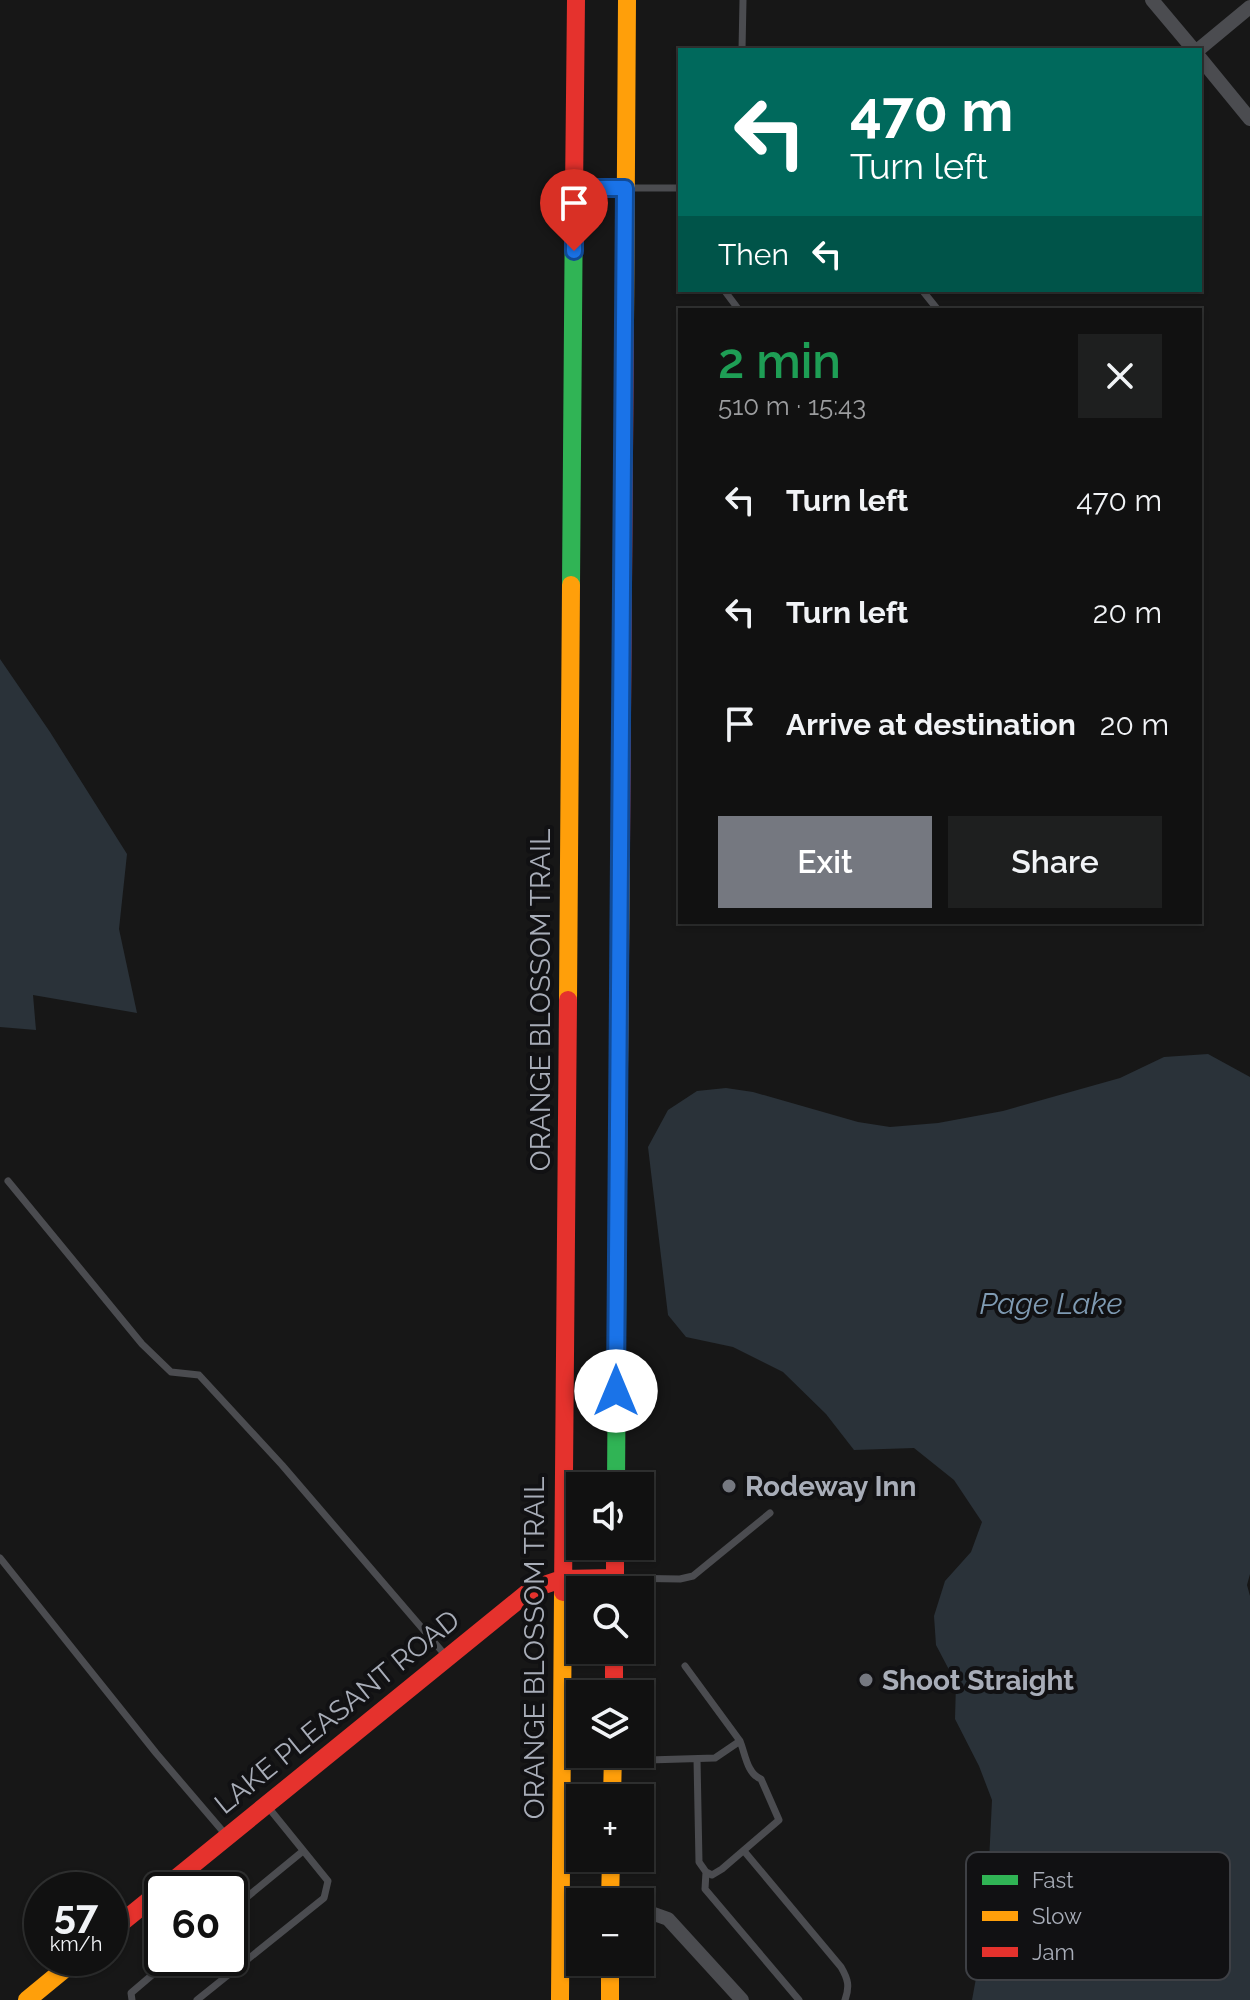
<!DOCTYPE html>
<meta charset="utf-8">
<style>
body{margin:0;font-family:Raleway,sans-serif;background:#1e1f1f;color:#f1f3f6;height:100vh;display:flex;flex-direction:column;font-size:30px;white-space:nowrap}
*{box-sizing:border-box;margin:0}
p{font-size:26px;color:#9c9d9f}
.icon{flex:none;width:44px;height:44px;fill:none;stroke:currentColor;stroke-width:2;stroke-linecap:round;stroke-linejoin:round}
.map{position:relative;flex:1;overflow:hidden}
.sheet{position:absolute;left:678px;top:308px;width:524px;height:616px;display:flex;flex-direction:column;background:#111;border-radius:0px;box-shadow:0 2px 6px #0004,0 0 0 2px #303131}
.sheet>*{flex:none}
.guide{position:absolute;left:678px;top:48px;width:524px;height:244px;border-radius:0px;box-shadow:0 2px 6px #0004,0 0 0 2px #303131;background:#00695c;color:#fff;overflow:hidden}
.controls{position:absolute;left:566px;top:1472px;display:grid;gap:16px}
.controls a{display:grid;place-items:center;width:88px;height:88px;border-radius:0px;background:#111;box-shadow:0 2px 6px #0004,0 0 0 2px #303131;font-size:40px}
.speed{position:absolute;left:24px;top:1872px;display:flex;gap:16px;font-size:40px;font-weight:700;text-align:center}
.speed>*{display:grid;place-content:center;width:104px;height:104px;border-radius:50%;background:#111;box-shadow:0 2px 6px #0004,0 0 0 2px #303131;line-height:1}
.speed small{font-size:20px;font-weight:400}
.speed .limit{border:4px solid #111;border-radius:12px;background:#fff;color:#111}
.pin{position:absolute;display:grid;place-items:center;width:68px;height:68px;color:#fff;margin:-82px -34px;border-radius:50% 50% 50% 0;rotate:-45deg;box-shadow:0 0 8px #0007}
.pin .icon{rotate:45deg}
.me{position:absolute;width:88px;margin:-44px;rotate:0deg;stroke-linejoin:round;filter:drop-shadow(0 0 6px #0008)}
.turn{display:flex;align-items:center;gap:28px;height:168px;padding:0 40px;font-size:36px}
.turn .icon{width:104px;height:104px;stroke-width:2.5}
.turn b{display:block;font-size:56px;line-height:68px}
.then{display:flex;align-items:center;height:76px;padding:0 40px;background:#0003;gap:16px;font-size:30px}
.round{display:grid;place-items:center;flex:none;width:84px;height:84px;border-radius:0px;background:#1e1f1f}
.head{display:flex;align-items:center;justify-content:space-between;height:136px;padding:0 40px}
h1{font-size:48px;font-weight:600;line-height:60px;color:#1e9e55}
.button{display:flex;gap:16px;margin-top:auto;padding:16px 40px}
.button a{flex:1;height:92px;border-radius:0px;background:#757880;color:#fff;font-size:32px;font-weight:600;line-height:92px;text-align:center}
.button a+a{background:#1e1f1f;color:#f1f3f6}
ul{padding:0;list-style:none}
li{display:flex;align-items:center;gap:24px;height:112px;padding:0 40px}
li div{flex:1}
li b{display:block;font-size:30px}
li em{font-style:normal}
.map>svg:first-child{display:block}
.water{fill:#2a3239}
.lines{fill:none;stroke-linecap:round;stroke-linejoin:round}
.lane{stroke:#4b4c50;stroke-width:7}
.street{stroke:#4b4c50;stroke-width:14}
.fast{stroke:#30b455;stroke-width:18}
.slow{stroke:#ff9f0a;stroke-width:18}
.jam{stroke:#e5322d;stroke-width:18}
.route-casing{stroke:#114b97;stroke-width:20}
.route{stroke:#1a73e8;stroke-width:14}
.poi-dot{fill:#757880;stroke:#111113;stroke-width:3}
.labels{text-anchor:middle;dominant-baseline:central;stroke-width:8;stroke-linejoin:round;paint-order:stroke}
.street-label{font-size:28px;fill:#a8adb8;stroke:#111113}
.poi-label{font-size:28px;font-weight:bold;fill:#a8adb8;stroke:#111113;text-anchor:start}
.water-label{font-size:30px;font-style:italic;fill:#7f9bb3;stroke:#111113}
.key{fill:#111113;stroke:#3e4045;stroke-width:2}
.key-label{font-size:22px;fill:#a8adb8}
</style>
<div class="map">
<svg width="1250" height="2000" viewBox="0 0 1250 2000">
<rect width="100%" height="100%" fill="#171717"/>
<!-- water -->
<path class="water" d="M 0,659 L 50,732 L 127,854 L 119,929 L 137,1013 L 33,995 L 36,1030 L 0,1027 Z
M 1208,1054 L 1250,1077 L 1250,1574 L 1247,1585 L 1250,1596 L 1250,2000 L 972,2000 L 986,1924 L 992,1800 L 979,1766 L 955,1719 L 956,1683 L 936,1645 L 934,1616 L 945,1581 L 971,1552 L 982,1522 L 954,1480 L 914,1448 L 854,1450 L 826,1414 L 783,1372 L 733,1347 L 686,1337 L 668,1315 L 648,1147 L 668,1110 L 697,1091 L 726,1088 L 753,1092 L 858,1122 L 890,1127 L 938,1123 L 1003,1111 L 1120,1078 L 1164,1057 Z"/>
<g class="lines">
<!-- lane -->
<path class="lane" d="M 742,50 L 743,0
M 627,188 L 680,188
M 724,290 L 739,310
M 922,290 L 938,310
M 8,1181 L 142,1344 L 171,1372 L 199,1375 L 282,1465 L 446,1656
M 0,1558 L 156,1753 L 226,1835
M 617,1578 L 680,1579 L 693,1576 L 770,1513
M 697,1759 L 699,1862 L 706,1872 L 712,1875 L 722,1869 L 779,1820 L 761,1779 C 747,1774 745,1753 740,1741
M 615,1761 L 715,1758 L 740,1741 L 685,1666
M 744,1851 L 841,1967 C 848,1979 850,1986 845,2000
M 706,1872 L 705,1889 L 799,2000
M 230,1911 L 303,1851
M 132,2000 L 131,1993 L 172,1958
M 197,2000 L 324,1898 L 328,1881 L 268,1807"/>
<!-- street -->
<path class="street" d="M 1152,0 L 1194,50
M 1198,50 L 1250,7
M 1200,58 L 1250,119
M 640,1909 L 668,1919 L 742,2000"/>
<!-- fast -->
<path class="fast" d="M 574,188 L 625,188
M 571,585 L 574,193
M 616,1486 L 618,1182"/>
<!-- slow -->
<path class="slow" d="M 625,323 L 627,0
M 568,1000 L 571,585
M 618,1182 L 621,845
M 612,1798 L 613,1754
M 610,1902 L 611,1858
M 610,1962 L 610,2000
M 27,2000 L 78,1958
M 560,2000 L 563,1592"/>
<!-- jam -->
<path class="jam" d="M 574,193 L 576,0
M 621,845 L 625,323
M 615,1546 L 615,1590
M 563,1592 L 568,1000
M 614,1650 L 614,1694
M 110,1932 L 532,1589 L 562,1579 L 615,1578"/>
</g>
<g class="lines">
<defs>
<path id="route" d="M 574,251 L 574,188 L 625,188 L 616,1391"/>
</defs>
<!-- route casing -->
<use href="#route" class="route-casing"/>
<!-- route -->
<use href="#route" class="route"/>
</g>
<!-- markers -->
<g class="poi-dot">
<circle cx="729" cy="1486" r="8"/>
<circle cx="866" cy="1680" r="8"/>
</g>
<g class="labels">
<!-- street labels -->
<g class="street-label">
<text transform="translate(540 1000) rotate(-90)">ORANGE BLOSSOM TRAIL</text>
<text transform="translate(534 1648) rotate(-90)">ORANGE BLOSSOM TRAIL</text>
<text transform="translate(337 1712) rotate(-39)">LAKE PLEASANT ROAD</text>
</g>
<!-- poi labels -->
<g class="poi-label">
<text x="745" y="1486">Rodeway Inn</text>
<text x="882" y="1680">Shoot Straight</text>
</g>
<!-- water labels -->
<g class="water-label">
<text x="1051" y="1303">Page Lake</text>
</g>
</g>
<!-- legend -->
<rect x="966" y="1852" width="264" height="128" rx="12" class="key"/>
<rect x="982" y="1875" width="36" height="10" fill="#30b455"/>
<rect x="982" y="1911" width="36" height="10" fill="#ff9f0a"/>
<rect x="982" y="1947" width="36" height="10" fill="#e5322d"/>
<g class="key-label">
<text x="1032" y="1888">Fast</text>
<text x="1032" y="1924">Slow</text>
<text x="1032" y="1960">Jam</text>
</g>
</svg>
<div class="controls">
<a><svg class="icon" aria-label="sound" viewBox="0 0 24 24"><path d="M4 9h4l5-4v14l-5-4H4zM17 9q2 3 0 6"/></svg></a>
<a><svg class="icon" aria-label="search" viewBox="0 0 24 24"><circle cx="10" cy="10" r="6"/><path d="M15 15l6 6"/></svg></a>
<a><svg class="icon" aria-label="layers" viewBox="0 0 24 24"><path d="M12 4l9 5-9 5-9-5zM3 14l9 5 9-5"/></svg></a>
<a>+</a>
<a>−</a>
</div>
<div class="speed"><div>57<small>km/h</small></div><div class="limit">60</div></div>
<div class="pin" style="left:574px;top:251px;background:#d93025"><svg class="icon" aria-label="arrive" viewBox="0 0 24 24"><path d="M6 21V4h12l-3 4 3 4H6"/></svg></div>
<svg class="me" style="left:616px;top:1391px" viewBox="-20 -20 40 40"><circle r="19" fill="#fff"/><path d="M0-13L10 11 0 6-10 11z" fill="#1a73e8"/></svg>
<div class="guide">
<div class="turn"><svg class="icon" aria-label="left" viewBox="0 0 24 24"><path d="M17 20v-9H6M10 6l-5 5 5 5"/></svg><div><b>470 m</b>Turn left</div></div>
<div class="then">Then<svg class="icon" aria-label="left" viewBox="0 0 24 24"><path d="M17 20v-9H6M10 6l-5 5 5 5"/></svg></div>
</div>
<section class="sheet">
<div class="head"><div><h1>2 min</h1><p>510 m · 15:43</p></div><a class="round"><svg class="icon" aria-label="close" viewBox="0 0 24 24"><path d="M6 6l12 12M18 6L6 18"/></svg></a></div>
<ul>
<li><svg class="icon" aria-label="left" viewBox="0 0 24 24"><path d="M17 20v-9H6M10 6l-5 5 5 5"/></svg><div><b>Turn left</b></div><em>470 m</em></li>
<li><svg class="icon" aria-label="left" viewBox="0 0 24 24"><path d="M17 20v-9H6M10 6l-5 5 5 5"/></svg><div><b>Turn left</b></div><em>20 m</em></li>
<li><svg class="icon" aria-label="arrive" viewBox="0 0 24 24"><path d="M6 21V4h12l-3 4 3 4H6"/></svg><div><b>Arrive at destination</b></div><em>20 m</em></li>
</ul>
<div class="button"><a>Exit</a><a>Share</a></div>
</section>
</div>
